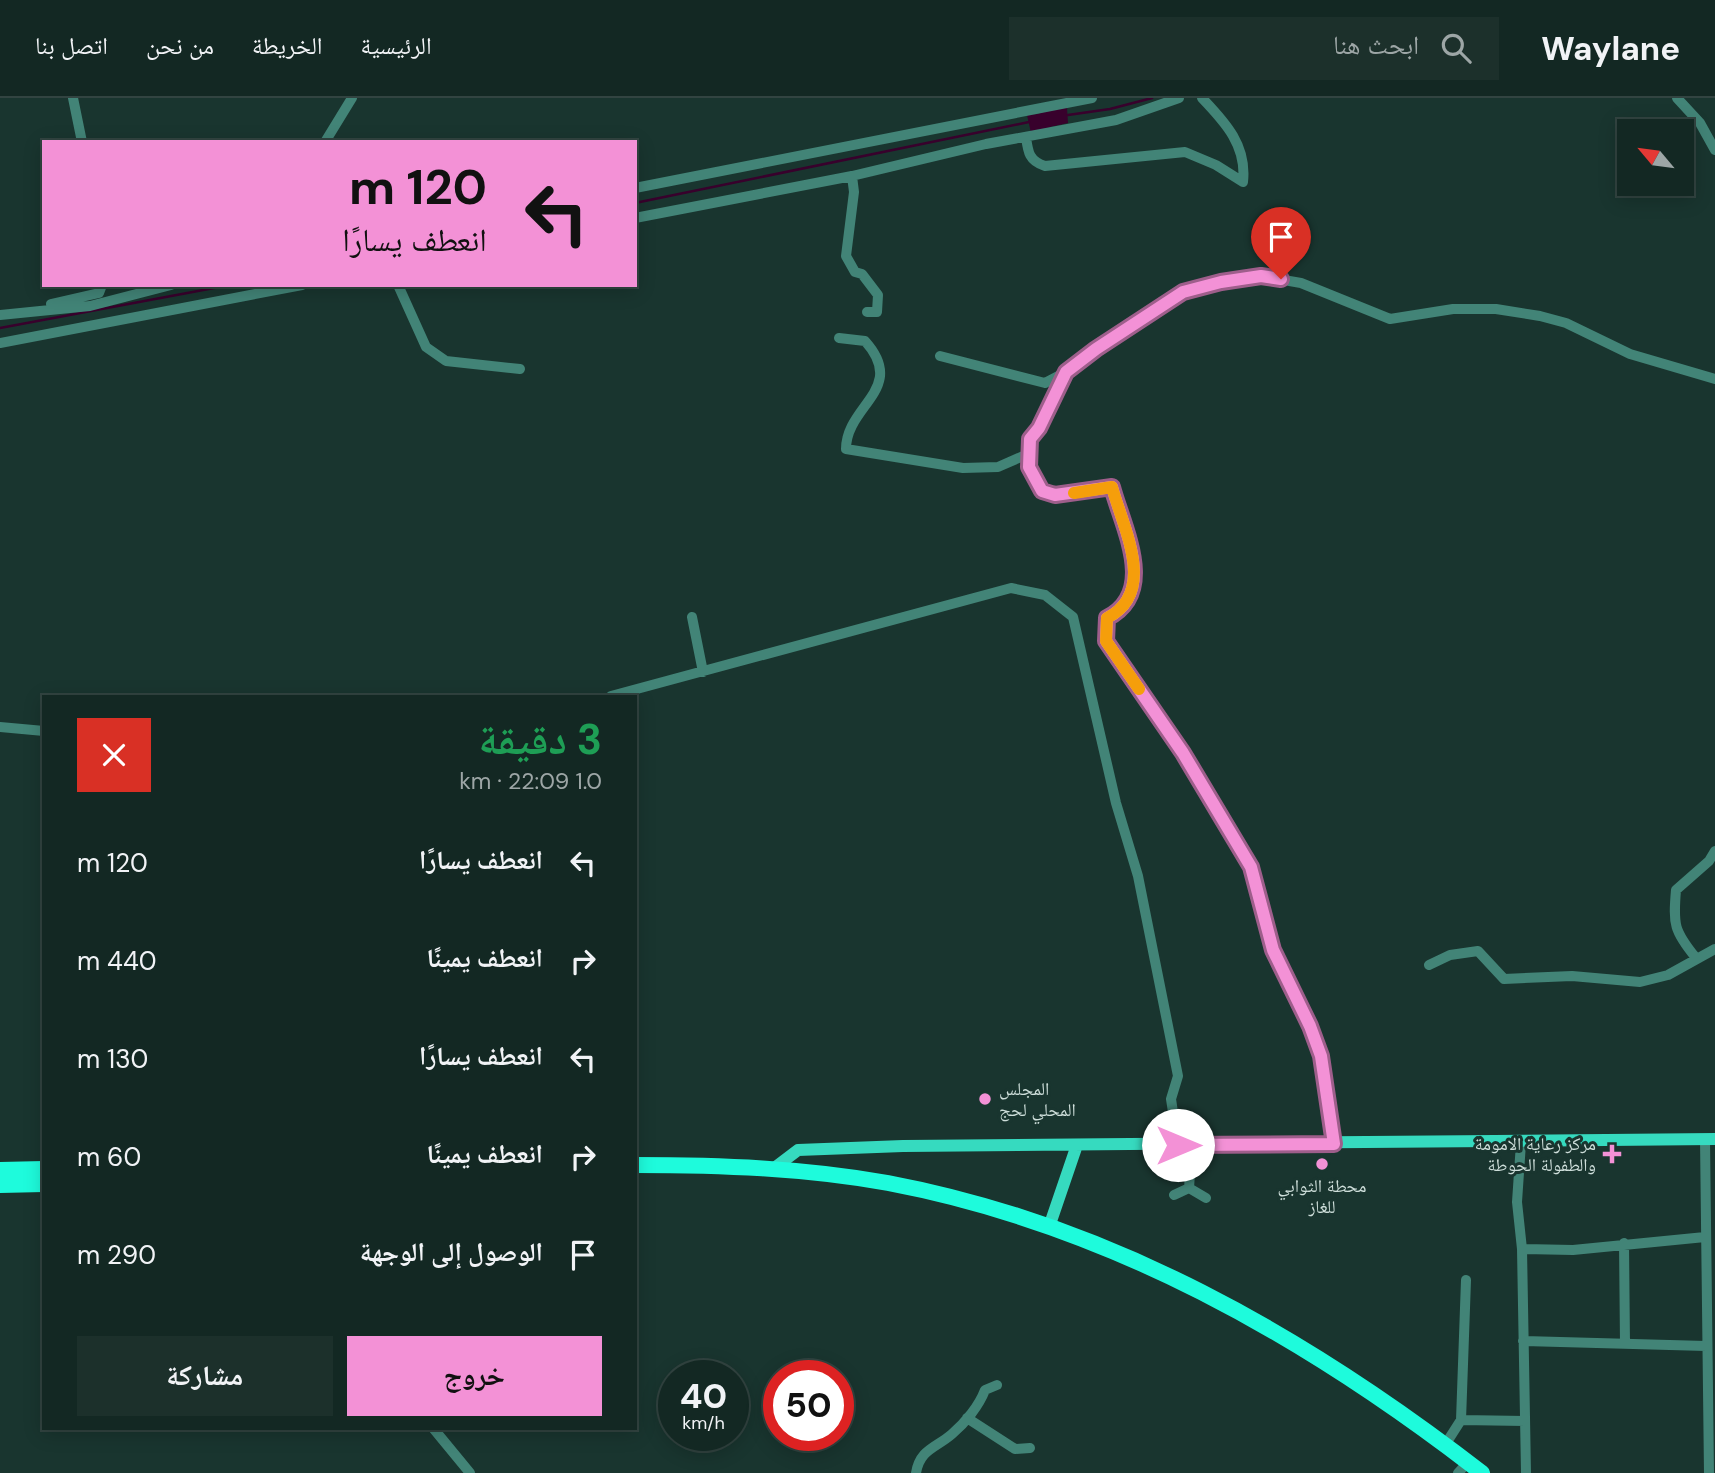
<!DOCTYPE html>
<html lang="ar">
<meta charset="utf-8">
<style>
body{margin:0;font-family:"DM Sans","Noto Naskh Arabic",sans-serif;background:#1c302b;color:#f1f3f6;direction:rtl;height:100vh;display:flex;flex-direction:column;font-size:26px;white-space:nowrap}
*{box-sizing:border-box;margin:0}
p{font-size:23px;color:#9da6a6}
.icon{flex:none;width:38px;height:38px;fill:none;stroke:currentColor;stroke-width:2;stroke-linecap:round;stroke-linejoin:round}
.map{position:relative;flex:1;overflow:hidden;direction:ltr}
.details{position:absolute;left:42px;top:597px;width:595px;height:735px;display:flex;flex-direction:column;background:#132823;border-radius:0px;box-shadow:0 4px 18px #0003,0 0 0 2px #324441;direction:rtl}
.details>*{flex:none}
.guide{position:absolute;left:42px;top:42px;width:595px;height:147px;border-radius:0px;box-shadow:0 4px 18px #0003,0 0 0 2px #324441;direction:rtl;background:#f391d6;color:#111;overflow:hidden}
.needle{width:46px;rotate:299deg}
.tools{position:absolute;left:1617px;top:21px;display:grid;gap:14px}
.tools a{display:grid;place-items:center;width:77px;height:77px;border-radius:0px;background:#132823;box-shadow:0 4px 18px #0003,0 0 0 2px #324441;font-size:35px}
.speed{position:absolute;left:658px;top:1262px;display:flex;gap:14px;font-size:35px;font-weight:700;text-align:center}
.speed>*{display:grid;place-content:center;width:91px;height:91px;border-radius:50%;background:#132823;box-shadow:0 4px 18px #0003,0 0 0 2px #324441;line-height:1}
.speed small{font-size:18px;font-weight:400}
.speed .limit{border:10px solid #d22;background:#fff;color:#111}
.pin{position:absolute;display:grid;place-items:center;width:60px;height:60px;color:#fff;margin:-72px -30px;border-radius:50% 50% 50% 0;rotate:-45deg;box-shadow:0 0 7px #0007}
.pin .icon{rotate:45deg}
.me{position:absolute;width:77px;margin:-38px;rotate:90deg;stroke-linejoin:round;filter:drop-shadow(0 0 5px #0008)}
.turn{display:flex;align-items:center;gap:24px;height:147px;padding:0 35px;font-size:32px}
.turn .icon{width:91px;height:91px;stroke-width:2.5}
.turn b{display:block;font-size:49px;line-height:60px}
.round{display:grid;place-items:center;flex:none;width:74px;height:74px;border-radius:0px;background:#1c302b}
.head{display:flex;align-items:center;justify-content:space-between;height:119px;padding:0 35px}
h1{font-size:42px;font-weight:700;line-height:52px;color:#1e9e55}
.button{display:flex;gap:14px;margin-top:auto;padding:14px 35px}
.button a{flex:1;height:80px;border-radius:0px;background:#f391d6;color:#111;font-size:28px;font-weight:700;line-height:80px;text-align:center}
.button a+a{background:#1c302b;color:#f1f3f6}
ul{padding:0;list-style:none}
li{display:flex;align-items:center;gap:21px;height:98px;padding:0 35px}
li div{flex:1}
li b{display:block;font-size:26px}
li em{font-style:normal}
header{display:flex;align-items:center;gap:42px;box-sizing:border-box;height:98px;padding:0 35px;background:#132823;border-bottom:2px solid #324441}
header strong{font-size:33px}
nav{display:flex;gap:38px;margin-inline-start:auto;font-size:24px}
.search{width:490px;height:63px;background:#1c302b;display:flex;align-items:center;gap:18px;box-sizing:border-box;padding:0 24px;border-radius:0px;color:#9da6a6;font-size:26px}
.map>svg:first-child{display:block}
.water{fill:#38012c}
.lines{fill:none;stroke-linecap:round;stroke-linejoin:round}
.stream{stroke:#38012c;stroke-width:2.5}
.minor{stroke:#428477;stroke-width:10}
.major{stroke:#36dabf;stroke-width:12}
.highway{stroke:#1efbdc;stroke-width:16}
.route-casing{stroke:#9e5e8b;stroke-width:18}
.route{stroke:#f391d6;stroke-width:12}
.slow{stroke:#f59e0b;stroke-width:12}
.poi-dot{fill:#f391d6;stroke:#19352f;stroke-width:2.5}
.labels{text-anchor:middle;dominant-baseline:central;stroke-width:6;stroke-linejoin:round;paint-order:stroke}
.poi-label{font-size:18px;fill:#cededa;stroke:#19352f;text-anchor:start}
</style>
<header>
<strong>Waylane</strong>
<div class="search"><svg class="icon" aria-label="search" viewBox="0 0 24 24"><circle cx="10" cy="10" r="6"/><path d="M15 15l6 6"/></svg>ابحث هنا</div>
<nav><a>الرئيسية</a><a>الخريطة</a><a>من نحن</a><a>اتصل بنا</a></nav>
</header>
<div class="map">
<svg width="1715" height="1375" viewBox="0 0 1715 1375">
<rect width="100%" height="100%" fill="#19352f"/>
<!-- water -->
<path class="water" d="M 1050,10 L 1067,10 L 1068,25 L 1050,29 L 1048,33 L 1031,35 L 1027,17 L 1038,16 Z"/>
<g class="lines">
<!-- stream -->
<path class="stream" d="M 1068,17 L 1110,11 L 1152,0
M 635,105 L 1029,24
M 0,230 L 230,187"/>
<!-- minor -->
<path class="minor" d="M 73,0 L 82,44
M 1677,0 L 1700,25 L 1715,52
M 1026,39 C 1028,54 1029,63 1045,68 L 1185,54 L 1216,67 L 1243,84 C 1247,48 1226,25 1202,0
M 325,44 L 352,0
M 852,78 L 854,94 L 846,158 L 855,174 L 862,176 L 878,197 L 877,214 L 867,214
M 635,90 L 1092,0
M 635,120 L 852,78 L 986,46 L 1116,22 L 1179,0
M 398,187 L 426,249 L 446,263 L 520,271
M 51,206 L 99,195 L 102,187
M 0,217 L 90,208 L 171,187
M 839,240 L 865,243 C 908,291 846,307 846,351 L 963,370 L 998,369 L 1030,355
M 0,245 L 302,187
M 940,258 L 1045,285 L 1066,274
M 692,519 L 703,574
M 611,598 L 1011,490 L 1045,497 L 1073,519 L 1116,705 L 1138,778 L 1178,978 L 1171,1001 L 1178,1047
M 0,629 L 44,633
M 1696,860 C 1674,833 1673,827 1676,792 L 1709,763 L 1715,753
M 1429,867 L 1450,857 L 1478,853 L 1504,881 L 1572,878 L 1640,884 L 1668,877 L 1715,851
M 1705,1041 L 1709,1375
M 1521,1045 L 1517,1104 L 1522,1151 L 1526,1375
M 1333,1046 L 1321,958 L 1310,928 L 1273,852 L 1251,770 L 1183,655 L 1106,543 L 1107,520 C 1158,494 1123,430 1112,389 L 1055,397 L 1042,393 L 1029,369 L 1030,341 L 1066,274 L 1093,253 L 1183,194 L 1221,184 L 1261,178 L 1301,185 L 1390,221 L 1453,211 L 1496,211 L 1540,218 L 1566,225 L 1630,256 L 1715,281
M 1189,1090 L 1206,1100
M 1174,1097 L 1189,1090 L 1192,1047
M 1624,1145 L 1625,1246
M 1522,1151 L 1573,1152 L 1705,1139
M 1523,1243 L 1706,1248
M 967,1320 L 1015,1351 L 1030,1350
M 1461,1322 L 1525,1323
M 433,1330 L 470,1375
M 1445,1347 L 1461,1322 L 1466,1182
M 916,1375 C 920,1351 936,1350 952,1336 C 965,1325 979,1308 985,1292 L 997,1287
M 1458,1375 L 1468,1364"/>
<!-- major -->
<path class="major" d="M 773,1071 L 798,1052 L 903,1048 L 1715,1041
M 1049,1129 L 1077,1047"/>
<!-- highway -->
<path class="highway" d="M 635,1067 C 720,1067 805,1070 888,1085 C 1110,1127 1305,1238 1482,1375
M 0,1072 L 44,1071
M 0,1087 L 44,1086"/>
</g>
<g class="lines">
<defs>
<path id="route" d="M 1178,1047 L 1334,1046 L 1321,958 L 1310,928 L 1273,852 L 1251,769 L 1183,655 L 1106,543 L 1107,520 C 1158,494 1123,430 1112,389 L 1055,397 L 1042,393 L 1029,369 L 1030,341 L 1039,330 L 1066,274 L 1096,251 L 1183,194 L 1221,184 L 1261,178 L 1281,181"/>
</defs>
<!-- route casing -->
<use href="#route" class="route-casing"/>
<!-- route -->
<use href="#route" class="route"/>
<!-- slow -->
<path class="slow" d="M 1074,395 L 1112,389 C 1123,430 1158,494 1107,520 L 1106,543 L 1139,591"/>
</g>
<!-- markers -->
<g class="poi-dot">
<circle cx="985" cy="1001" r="7"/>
<path d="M1608.5 1045.5h7v7h7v7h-7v7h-7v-7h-7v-7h7z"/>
<circle cx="1322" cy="1066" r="7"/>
</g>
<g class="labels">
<!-- poi labels -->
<g class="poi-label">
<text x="999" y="991">المجلس<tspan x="999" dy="21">المحلي لحج</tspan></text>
<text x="1596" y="1046" text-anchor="end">مركز رعاية الامومة<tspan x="1596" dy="21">والطفولة الحوطة</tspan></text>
<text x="1322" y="1088" text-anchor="middle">محطة الثوابي<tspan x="1322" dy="21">للغاز</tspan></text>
</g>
</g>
</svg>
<div class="tools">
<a><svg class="needle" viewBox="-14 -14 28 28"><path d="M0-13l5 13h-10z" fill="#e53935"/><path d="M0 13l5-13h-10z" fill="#9da6a6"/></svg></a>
</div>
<div class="speed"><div>40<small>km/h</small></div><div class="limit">50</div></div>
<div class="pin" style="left:1281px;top:181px;background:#d93025"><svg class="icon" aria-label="arrive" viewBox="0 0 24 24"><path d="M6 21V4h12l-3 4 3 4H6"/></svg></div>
<svg class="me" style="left:1178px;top:1047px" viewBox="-20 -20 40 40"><circle r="19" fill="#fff"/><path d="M0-13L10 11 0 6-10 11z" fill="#f391d6"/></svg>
<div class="guide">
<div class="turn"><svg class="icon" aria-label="left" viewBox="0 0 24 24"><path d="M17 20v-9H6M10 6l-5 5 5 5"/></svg><div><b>120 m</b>انعطف يسارًا</div></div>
</div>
<section class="details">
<div class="head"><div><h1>3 دقيقة</h1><p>1.0 km · 22:09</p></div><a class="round" style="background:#d93025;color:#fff"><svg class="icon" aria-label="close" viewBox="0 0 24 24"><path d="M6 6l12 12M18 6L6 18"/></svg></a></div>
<ul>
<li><svg class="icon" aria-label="left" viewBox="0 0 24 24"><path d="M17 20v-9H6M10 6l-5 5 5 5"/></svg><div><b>انعطف يسارًا</b></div><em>120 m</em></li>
<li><svg class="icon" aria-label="right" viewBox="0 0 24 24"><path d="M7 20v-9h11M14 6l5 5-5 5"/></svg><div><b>انعطف يمينًا</b></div><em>440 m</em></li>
<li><svg class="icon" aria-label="left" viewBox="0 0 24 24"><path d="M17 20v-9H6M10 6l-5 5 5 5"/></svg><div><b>انعطف يسارًا</b></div><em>130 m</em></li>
<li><svg class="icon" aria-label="right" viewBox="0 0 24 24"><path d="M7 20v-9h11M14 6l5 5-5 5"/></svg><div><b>انعطف يمينًا</b></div><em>60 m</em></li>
<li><svg class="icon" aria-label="arrive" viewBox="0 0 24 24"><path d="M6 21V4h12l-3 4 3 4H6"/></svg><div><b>الوصول إلى الوجهة</b></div><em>290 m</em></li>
</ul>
<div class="button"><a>خروج</a><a>مشاركة</a></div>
</section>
</div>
